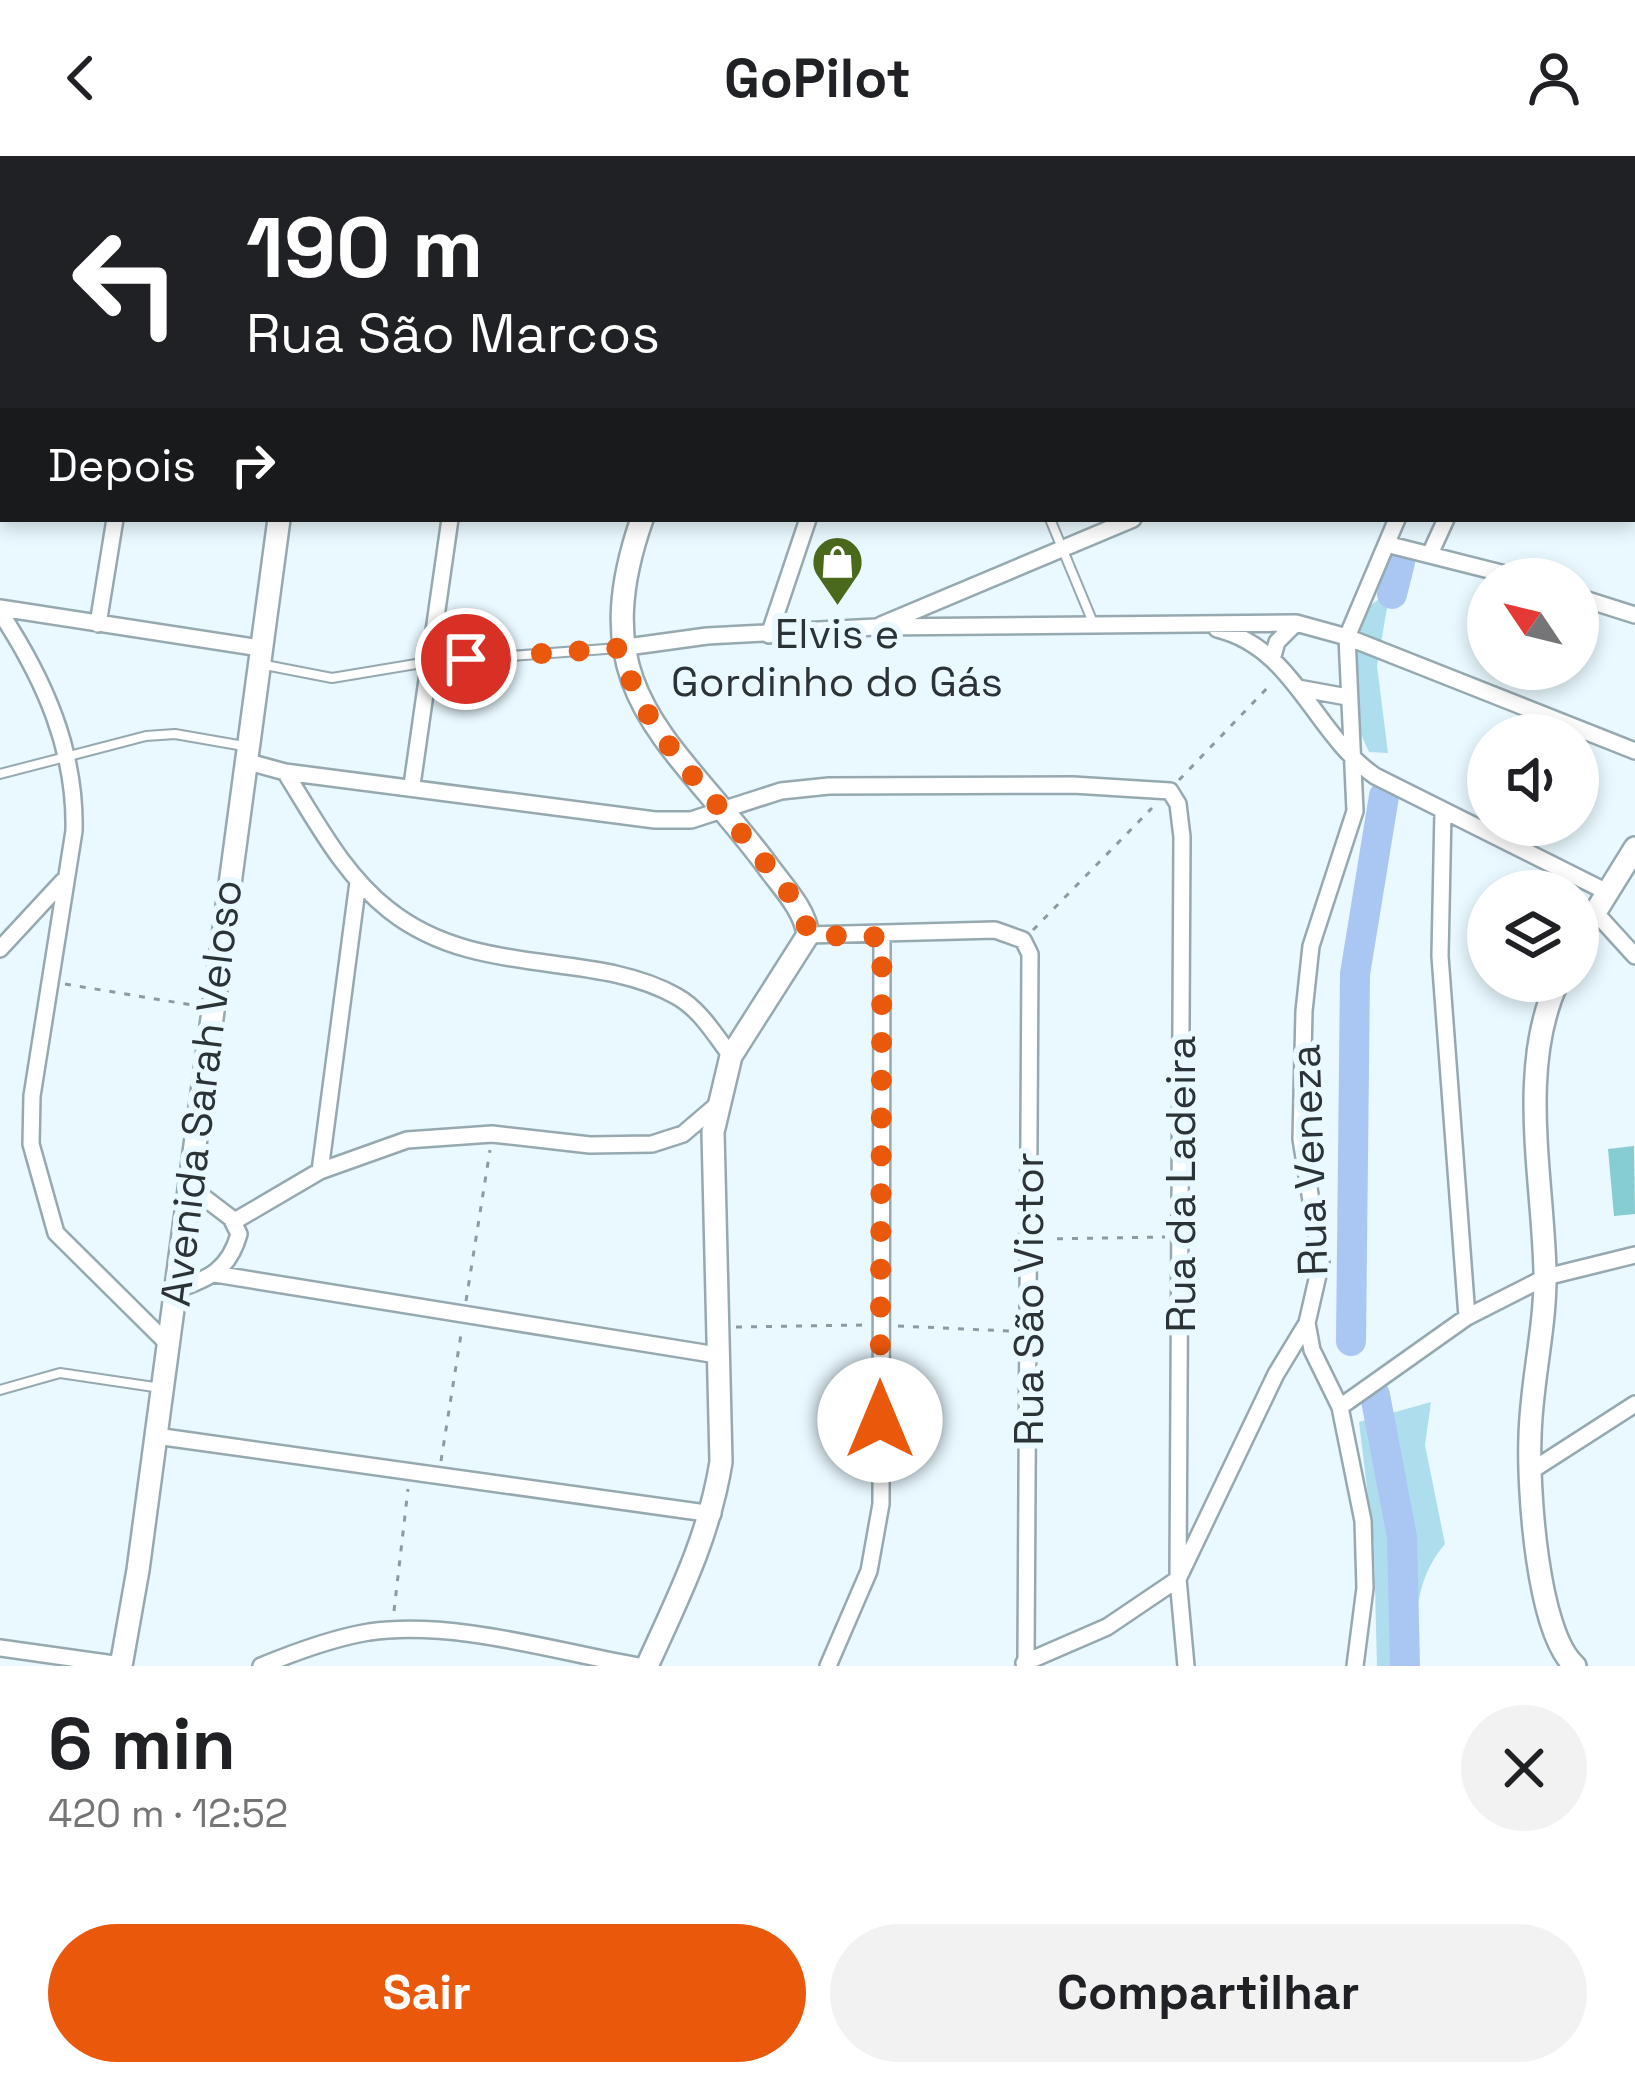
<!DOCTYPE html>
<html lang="pt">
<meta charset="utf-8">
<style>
body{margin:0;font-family:"Space Grotesk",sans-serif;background:#f2f2f2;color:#202124;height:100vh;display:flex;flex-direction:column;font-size:45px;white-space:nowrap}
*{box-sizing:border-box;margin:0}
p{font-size:39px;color:#757577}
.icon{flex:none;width:66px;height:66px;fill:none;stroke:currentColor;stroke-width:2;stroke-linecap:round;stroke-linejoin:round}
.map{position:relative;height:1510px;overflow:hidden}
.details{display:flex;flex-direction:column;background:#fff;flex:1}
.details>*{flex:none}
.hud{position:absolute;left:0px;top:0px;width:1635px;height:366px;box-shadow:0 6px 18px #0003;background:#202124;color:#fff;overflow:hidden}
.needle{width:78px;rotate:305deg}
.tools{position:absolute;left:1467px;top:402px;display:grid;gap:24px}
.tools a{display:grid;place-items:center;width:132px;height:132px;border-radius:50%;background:#fff;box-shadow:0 6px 18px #0003;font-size:60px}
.pin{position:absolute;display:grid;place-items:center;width:102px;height:102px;color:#fff;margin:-51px;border:6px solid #fff;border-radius:50%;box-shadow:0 3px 12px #0007}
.me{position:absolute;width:132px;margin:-66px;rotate:0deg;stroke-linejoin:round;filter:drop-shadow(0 0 9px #0008)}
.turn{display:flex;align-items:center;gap:42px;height:252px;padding:0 48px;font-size:54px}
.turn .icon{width:156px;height:156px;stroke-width:2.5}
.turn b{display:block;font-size:84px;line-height:102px}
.then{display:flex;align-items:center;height:114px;padding:0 48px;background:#0003;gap:24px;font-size:45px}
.round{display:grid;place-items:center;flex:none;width:126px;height:126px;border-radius:63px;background:#f2f2f2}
.summary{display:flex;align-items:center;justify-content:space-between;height:204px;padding:0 48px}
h1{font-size:72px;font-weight:800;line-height:90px}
.button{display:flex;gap:24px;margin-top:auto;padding:24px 48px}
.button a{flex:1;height:138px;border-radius:72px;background:#ea580c;color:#fff;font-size:48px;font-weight:800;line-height:138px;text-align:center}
.button a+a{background:#f2f2f2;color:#202124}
header{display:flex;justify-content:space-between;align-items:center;height:156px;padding:0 48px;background:#fff;font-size:54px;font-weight:800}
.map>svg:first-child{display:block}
.green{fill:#aeddee}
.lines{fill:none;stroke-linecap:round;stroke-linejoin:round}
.river{stroke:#aac7f4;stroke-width:30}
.building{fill:#86ccd3}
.lane-casing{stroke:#96a9b0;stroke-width:12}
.street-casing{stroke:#96a9b0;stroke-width:20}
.secondary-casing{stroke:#96a9b0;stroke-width:26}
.path{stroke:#8e9a9e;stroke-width:3;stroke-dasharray:6 9;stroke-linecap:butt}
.lane{stroke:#fff;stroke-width:8}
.street{stroke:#fff;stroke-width:15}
.secondary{stroke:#fff;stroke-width:21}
.route{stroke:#ea580c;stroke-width:21;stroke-dasharray:0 37.8}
.labels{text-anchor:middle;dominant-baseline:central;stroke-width:12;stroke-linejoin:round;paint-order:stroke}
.poi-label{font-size:42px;fill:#2c3336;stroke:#e9f9ff}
.street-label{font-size:42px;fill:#2c3336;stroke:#e9f9ff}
</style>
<header><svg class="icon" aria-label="back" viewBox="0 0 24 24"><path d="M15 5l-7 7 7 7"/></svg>GoPilot<svg class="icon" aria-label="person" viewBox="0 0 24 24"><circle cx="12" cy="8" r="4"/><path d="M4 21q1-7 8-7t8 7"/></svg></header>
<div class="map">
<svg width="1635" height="1510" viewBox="0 0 1635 1510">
<rect width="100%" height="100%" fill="#e9f9ff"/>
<!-- green -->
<path class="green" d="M 1390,435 L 1377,510 L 1388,597 L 1369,596 L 1355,565 L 1356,460 Z
M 1431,1246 L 1425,1289 L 1445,1388 C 1415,1423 1413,1466 1420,1510 L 1377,1510 L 1374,1390 L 1359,1266 Z"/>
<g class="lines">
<!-- river -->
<path class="river" d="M 1392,438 L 1400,406
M 1351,1185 L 1355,818 L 1384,640
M 1375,1239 L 1402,1381 L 1405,1510"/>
</g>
<!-- building -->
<path class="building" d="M 1634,990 L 1635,1058 L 1614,1060 L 1608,993 Z"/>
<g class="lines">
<defs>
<path id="lane" d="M 1050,363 L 1094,469
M 265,509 L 332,522 L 428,506 L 619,492
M 0,618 L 146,580 L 175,578 L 244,590
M 0,1234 L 60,1217 L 161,1232"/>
<path id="street" d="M 960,0 L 962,3
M 1405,0 L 1405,3
M 1453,0 L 1453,3
M 244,3 L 248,0
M 722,3 L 726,0
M 929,3 L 933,0
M 1253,3 L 1262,0
M 0,183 L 3,181
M 1632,258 L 1635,257
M 1632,322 L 1635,322
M 1390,389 L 1525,423
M 1430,398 L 1446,363
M 1578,441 L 1635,459
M 0,452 L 260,492
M 0,456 C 44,523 76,594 74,675 L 32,940 L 31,988 L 56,1077 L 168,1188
M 98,468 L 115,363
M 881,469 L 1133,363
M 1217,473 C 1295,492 1313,577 1375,620 L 1609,737
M 769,479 L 808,363
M 620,492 L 707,480 L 876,471 L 1296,467 L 1347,481 L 1635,595
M 1273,500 L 1277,486 L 1296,467
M 1298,532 L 1347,541
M 245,605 L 285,616 L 655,664 L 691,664 L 781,635 L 829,630 L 1073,629 L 1170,635 L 1178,648 L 1182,681 L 1178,1423 L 1186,1510
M 285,616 C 316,665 343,718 389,754 C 477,824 593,793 676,840 C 700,853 715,879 731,900
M 412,629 L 450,363
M 1443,655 L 1440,800 L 1467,1161
M 1594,755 L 1635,800
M 808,779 L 995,774 L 1023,784 L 1030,798 L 1026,1504
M 0,793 L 63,725
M 320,1015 L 358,726
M 233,1066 L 320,1015 L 407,984 L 492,978 L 590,989 L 652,988 L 683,978 L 718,948
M 215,1118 L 717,1199
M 175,1134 C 209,1123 229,1114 239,1078 L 231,1062 L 189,1030
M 1340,1251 L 1467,1161 L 1546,1121 L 1635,1099
M 156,1280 L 713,1358
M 1531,1315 L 1635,1248
M 0,1492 L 121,1509
M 1024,1507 L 1107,1471 L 1178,1423 L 1276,1218 L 1307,1167
M 261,1510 C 295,1496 332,1482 369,1476 C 455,1464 553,1495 638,1510
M 828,1510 L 869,1415 L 881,1348 L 882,781
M 1355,1510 L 1365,1432 L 1363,1365 L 1340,1251 L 1312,1194 L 1307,1167 L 1321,1106 L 1301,983 L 1304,855 L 1311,790 L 1355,655 L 1347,481 L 1397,363"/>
<path id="secondary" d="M 590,0 L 591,3
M 341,3 L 342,0
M 642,363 C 581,537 672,582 767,709 C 782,730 805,753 808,779 L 731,900 L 713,976 L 721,1306 C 709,1381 678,1442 647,1510
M 1578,784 L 1635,692
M 1558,825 C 1517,911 1543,1023 1545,1116 C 1546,1171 1531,1226 1530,1281 C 1528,1332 1537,1477 1575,1510
M 121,1510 L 138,1414 L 279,363"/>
</defs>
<!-- lane casing -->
<use href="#lane" class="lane-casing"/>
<!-- street casing -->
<use href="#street" class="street-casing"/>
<!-- secondary casing -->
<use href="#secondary" class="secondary-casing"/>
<!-- path -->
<path class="path" d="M 139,0 L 142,3
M 1179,624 L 1272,527
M 1033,774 L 1152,652
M 65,828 L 192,849
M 1042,1083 L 1165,1081
M 466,1145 L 490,994
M 898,1170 L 1009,1175
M 736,1171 L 865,1169
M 441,1305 L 462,1172
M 394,1455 L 408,1333"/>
<!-- lane -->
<use href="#lane" class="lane"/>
<!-- street -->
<use href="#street" class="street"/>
<!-- secondary -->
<use href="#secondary" class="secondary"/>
</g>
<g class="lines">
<!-- route -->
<path class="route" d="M 466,503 L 620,492 C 642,578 714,639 766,708 C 782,729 805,752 808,779 L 882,781 L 880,1264"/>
</g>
<!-- icons -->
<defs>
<symbol id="shop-pin" viewBox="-11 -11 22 30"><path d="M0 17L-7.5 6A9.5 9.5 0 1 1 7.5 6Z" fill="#4b691d" stroke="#e9f9ff"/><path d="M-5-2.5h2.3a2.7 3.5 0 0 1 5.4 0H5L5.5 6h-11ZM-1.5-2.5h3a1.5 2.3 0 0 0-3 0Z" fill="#fff"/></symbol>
</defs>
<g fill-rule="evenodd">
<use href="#shop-pin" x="808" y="376" width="59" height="81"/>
</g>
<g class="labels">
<!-- poi labels -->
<g class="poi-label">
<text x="837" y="477">Elvis e<tspan x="837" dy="48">Gordinho do Gás</tspan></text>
</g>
<!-- street labels -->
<g class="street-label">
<text transform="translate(201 937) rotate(-83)">Avenida Sarah Veloso</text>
<text transform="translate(1309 1004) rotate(-92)">Rua Veneza</text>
<text transform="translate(1180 1028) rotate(-90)">Rua da Ladeira</text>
<text transform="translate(1028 1143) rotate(-90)">Rua São Victor</text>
</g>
</g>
</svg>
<div class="tools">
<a><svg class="needle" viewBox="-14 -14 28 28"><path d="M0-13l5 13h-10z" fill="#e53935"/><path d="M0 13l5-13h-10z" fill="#757577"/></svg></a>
<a><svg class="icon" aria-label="sound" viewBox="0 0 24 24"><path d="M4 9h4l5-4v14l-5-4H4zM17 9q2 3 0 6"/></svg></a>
<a><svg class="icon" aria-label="layers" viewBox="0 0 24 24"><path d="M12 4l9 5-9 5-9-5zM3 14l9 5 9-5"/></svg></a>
</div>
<div class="pin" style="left:466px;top:503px;background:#d93025"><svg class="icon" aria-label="arrive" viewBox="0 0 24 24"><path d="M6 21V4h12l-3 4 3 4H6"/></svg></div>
<svg class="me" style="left:880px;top:1264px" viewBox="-20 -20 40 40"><circle r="19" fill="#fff"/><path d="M0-13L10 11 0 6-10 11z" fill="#ea580c"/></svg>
<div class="hud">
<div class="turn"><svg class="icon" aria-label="left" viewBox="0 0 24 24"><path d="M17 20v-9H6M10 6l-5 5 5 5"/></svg><div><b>190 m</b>Rua São Marcos</div></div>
<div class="then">Depois<svg class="icon" aria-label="right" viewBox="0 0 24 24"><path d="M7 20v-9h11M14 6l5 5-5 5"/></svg></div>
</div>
</div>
<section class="details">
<div class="summary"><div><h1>6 min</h1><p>420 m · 12:52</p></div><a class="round"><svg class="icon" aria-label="close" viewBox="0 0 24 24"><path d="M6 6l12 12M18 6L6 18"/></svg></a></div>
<div class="button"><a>Sair</a><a>Compartilhar</a></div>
</section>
